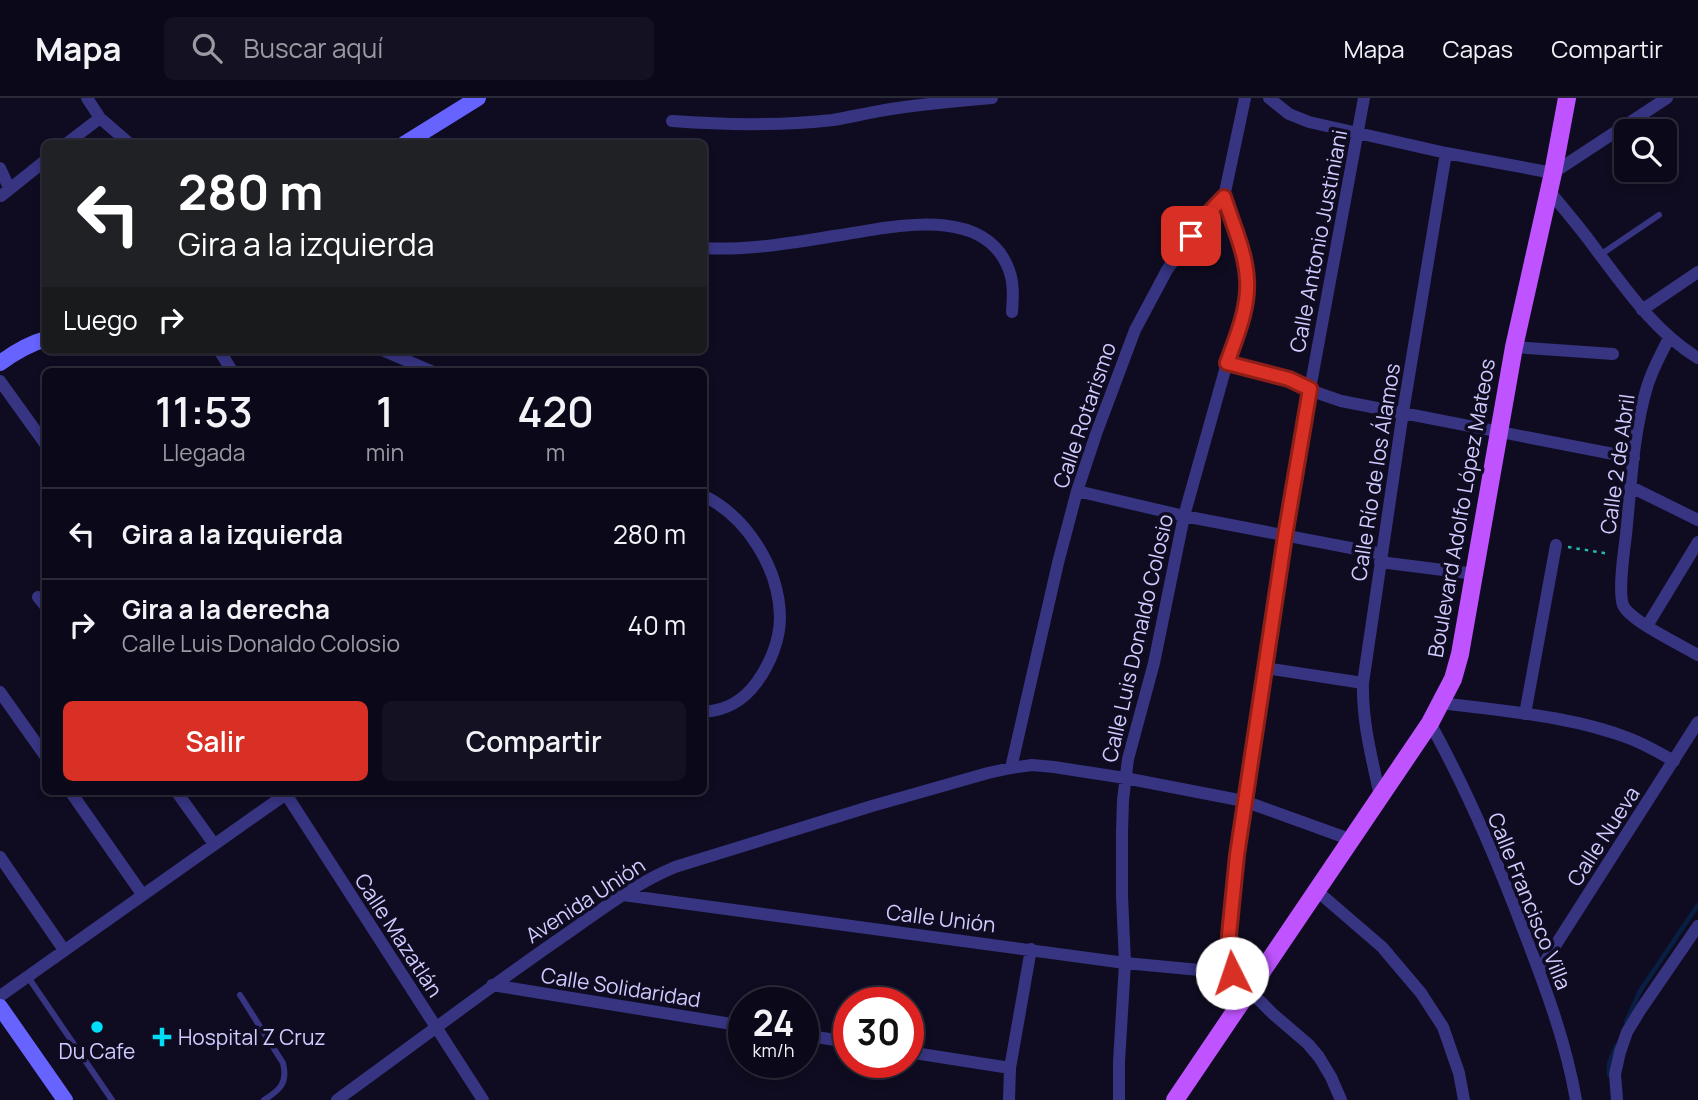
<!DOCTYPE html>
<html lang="es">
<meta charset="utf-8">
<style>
body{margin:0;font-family:Manrope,sans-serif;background:#141222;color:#f1f3f6;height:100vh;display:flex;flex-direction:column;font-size:26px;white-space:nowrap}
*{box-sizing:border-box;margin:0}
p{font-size:23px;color:#9a9aa2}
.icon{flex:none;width:38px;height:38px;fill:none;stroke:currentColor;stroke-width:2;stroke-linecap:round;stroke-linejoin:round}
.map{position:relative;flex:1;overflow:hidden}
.drawer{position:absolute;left:42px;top:270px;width:665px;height:427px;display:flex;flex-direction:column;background:#0b0919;border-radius:10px;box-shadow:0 4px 10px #0003,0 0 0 2px #2b2a38}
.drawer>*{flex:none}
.guide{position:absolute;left:42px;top:42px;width:665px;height:214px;border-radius:10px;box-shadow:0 4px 10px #0003,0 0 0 2px #2b2a38;background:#202124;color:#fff;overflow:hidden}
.buttons{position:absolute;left:1614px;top:21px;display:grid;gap:14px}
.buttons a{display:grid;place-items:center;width:63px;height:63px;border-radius:10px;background:#0b0919;box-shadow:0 4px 10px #0003,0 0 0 2px #2b2a38;font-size:35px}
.speed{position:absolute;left:728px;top:889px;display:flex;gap:14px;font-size:35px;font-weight:700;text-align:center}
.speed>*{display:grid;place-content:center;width:91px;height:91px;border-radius:50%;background:#0b0919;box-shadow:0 4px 10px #0003,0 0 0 2px #2b2a38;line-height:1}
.speed small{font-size:18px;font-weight:400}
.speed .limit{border:10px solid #d22;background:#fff;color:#111}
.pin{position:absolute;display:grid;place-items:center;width:60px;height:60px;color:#fff;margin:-30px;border-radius:14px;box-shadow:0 4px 10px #0006}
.me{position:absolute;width:77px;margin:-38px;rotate:356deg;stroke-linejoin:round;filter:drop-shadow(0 0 5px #0008)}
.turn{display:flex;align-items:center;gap:24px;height:147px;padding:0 21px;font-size:32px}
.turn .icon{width:91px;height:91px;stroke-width:2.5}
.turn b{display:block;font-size:49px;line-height:60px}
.then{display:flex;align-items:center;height:66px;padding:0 21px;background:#0003;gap:14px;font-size:26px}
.eta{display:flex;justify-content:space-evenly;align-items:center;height:119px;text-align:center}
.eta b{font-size:42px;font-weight:600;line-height:49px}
.primary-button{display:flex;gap:14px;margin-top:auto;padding:14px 21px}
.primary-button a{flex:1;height:80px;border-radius:10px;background:#d93025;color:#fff;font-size:28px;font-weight:600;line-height:80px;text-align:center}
.primary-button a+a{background:#141222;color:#f1f3f6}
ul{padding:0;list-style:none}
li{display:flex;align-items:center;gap:21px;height:91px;padding:0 21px;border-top:2px solid #2b2a38}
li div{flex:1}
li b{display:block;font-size:26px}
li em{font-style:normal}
header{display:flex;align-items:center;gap:42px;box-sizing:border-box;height:98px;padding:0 35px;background:#0b0919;border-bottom:2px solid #2b2a38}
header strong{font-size:33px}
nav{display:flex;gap:38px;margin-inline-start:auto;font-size:24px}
.search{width:490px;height:63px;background:#141222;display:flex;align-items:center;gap:18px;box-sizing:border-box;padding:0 24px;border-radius:10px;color:#9a9aa2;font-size:26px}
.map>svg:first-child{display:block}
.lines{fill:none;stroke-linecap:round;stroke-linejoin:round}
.stream{stroke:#091e43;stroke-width:4.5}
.path{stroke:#28b7ad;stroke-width:2.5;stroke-dasharray:3.5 5;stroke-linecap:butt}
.lane{stroke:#373482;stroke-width:6}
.street{stroke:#373482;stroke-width:12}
.secondary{stroke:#6663ff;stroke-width:16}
.primary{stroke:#be53ff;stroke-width:18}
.route-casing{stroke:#8d1f18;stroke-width:18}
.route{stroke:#d93025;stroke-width:12}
.poi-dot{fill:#00dff7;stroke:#0f0c21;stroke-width:2.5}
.labels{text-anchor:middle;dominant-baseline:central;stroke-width:7;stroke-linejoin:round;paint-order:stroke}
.street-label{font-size:21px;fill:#d1ccff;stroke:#0f0c21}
.poi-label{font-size:21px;fill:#d1ccff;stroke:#0f0c21;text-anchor:start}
</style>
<header>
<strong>Mapa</strong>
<div class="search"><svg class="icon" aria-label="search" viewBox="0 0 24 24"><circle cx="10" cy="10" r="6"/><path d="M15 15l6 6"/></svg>Buscar aquí</div>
<nav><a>Mapa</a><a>Capas</a><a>Compartir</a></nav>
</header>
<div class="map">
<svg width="1698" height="1002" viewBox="0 0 1698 1002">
<rect width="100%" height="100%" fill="#0f0c21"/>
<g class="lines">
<!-- stream -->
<path class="stream" d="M 1626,924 L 1640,893 L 1698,807
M 1609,977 L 1609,965 L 1616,948"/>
<!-- path -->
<path class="path" d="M 1568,449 L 1610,456"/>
<!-- lane -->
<path class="lane" d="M 1600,157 L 1659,117
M 28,879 L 112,1002
M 240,897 L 283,965 C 288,985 280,992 264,1002"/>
<!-- street -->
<path class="street" d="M 87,0 L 100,20 L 130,46
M 1269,0 L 1289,16 L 1309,24 L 1446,55 L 1553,75 L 1667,0
M 672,23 C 726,27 779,28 833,22 C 850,19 868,15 885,12 C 920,6 956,3 992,0
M 66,46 L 100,20
M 0,70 L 9,90
M 1549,93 C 1566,113 1582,132 1597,153 C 1627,192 1655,234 1698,260
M 1,98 L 46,62
M 704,150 C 749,153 796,144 841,137 C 893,129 985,106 1009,172 C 1014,185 1013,200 1012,214
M 1642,212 L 1698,174
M 1669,240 C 1661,256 1652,272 1647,289 C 1633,336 1631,388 1626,437 C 1624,453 1618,493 1623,507 C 1630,523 1681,547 1698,557
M 1514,249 L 1613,256
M 219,252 L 232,273
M 382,252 L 431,273
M 1227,265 L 1289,281 L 1318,295 L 1341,303 L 1634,360
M 0,283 L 46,347
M 1631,389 L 1698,422
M 1077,393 L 1184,418 L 1382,456
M 704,398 C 747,419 779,470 780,519 C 780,542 770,566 757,584 C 743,603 727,612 704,614
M 1380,464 L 1475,476
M 38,499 L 46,509
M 1647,528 L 1698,444
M 1265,570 L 1363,585
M 0,594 L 46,659
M 1441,605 C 1502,613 1573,618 1631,641 C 1646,647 1660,655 1674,663
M 1525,616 L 1556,447
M 1430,625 C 1467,692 1497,762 1524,834 C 1545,888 1566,944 1576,1002
M 1011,670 L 1058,465 L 1077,393 L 1096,336 L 1135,232 L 1167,172 L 1203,121 L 1224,99 L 1245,0
M 70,693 L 142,796
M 176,693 L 214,746
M 284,693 L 483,1002
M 1380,698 C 1372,661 1362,624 1363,585 L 1403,314 L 1446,55
M 0,759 L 64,852
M 1317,793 L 1382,849 L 1421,895 L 1443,929 L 1459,975 L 1464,1002
M 623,797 L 1125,865 L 1232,875 L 1273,916 L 1308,946 L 1319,959 L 1331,979 L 1341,1002
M 1539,873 L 1698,624
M 1232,875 L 1229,856 L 1229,837 L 1237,757 L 1244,703 L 1285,437 L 1310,291 L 1364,0
M 492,887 L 744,928
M 0,898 L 286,696
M 803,937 L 849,944
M 908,954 L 1010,970
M 337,1002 C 412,948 485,892 562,839 C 598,814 634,786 675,769 L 872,708 L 988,675 L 1011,670 L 1032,667 L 1054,669 L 1125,680 L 1244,703 L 1352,742
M 1009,1002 L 1010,970 L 1031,851
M 1119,1002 L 1119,964 L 1125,865 L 1122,798 L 1122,734 L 1123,702 L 1128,661 L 1154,565 L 1184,418 L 1227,265 L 1239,231 L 1245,204 L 1248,184 L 1245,164 L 1224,99
M 1617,1002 L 1615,976 L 1620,954 L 1627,934 L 1641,911 L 1698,828"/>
<!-- secondary -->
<path class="secondary" d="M 404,46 L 478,0
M 0,265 C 15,254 28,246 46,241
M 0,909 L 65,1002"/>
<!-- primary -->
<path class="primary" d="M 1175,1002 L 1430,625 L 1453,581 L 1460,556 L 1514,249 L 1553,75 L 1567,0"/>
</g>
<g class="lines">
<defs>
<path id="route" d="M 1191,138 L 1203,121 L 1224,99 C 1232,125 1246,154 1247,182 C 1249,210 1236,240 1227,265 L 1289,281 L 1310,291 L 1285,438 L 1237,757 L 1229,837 L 1229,856 L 1232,875"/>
</defs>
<!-- route casing -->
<use href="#route" class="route-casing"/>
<!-- route -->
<use href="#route" class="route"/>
</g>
<!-- markers -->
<g class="poi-dot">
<circle cx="97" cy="929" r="7"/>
<path d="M158.5 928.5h7v7h7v7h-7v7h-7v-7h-7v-7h7z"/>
</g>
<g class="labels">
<!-- street labels -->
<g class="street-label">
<text transform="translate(1318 143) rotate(-79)">Calle Antonio Justiniani</text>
<text transform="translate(1084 317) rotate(-71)">Calle Rotarismo</text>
<text transform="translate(1617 366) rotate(-82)">Calle 2 de Abril</text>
<text transform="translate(1375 374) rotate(-81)">Calle Río de los Álamos</text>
<text transform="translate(1461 410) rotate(-80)">Boulevard Adolfo López Mateos</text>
<text transform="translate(1137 540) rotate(-77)">Calle Luis Donaldo Colosio</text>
<text transform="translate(1603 738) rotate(-57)">Calle Nueva</text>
<text transform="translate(585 802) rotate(-33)">Avenida Unión</text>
<text transform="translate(1530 803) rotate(68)">Calle Francisco Villa</text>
<text transform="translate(941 820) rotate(7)">Calle Unión</text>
<text transform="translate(399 837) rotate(57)">Calle Mazatlán</text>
<text transform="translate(621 889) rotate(9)">Calle Solidaridad</text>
</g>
<!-- poi labels -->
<g class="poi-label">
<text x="178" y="939">Hospital Z Cruz</text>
<text x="97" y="953" text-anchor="middle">Du Cafe</text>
</g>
</g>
</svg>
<div class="buttons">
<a><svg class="icon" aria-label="search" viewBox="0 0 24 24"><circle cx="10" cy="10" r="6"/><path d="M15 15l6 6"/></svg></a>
</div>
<div class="speed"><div>24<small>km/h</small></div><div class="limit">30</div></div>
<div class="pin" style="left:1191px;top:138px;background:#d93025"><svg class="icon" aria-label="arrive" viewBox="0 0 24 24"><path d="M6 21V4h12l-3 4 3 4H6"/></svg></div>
<svg class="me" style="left:1232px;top:875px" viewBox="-20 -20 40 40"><circle r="19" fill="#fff"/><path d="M0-13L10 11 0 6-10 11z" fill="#d93025"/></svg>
<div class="guide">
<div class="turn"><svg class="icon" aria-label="left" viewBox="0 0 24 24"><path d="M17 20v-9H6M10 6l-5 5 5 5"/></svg><div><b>280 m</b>Gira a la izquierda</div></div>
<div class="then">Luego<svg class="icon" aria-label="right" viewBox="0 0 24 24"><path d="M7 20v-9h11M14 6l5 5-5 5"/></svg></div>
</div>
<section class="drawer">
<div class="eta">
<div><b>11:53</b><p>Llegada</p></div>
<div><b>1</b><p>min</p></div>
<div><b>420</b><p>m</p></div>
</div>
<ul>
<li><svg class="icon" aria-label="left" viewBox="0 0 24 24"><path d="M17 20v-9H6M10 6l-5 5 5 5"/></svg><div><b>Gira a la izquierda</b></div><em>280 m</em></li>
<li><svg class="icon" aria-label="right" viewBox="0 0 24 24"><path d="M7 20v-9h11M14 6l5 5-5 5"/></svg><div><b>Gira a la derecha</b><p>Calle Luis Donaldo Colosio</p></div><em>40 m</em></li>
</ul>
<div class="primary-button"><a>Salir</a><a>Compartir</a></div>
</section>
</div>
